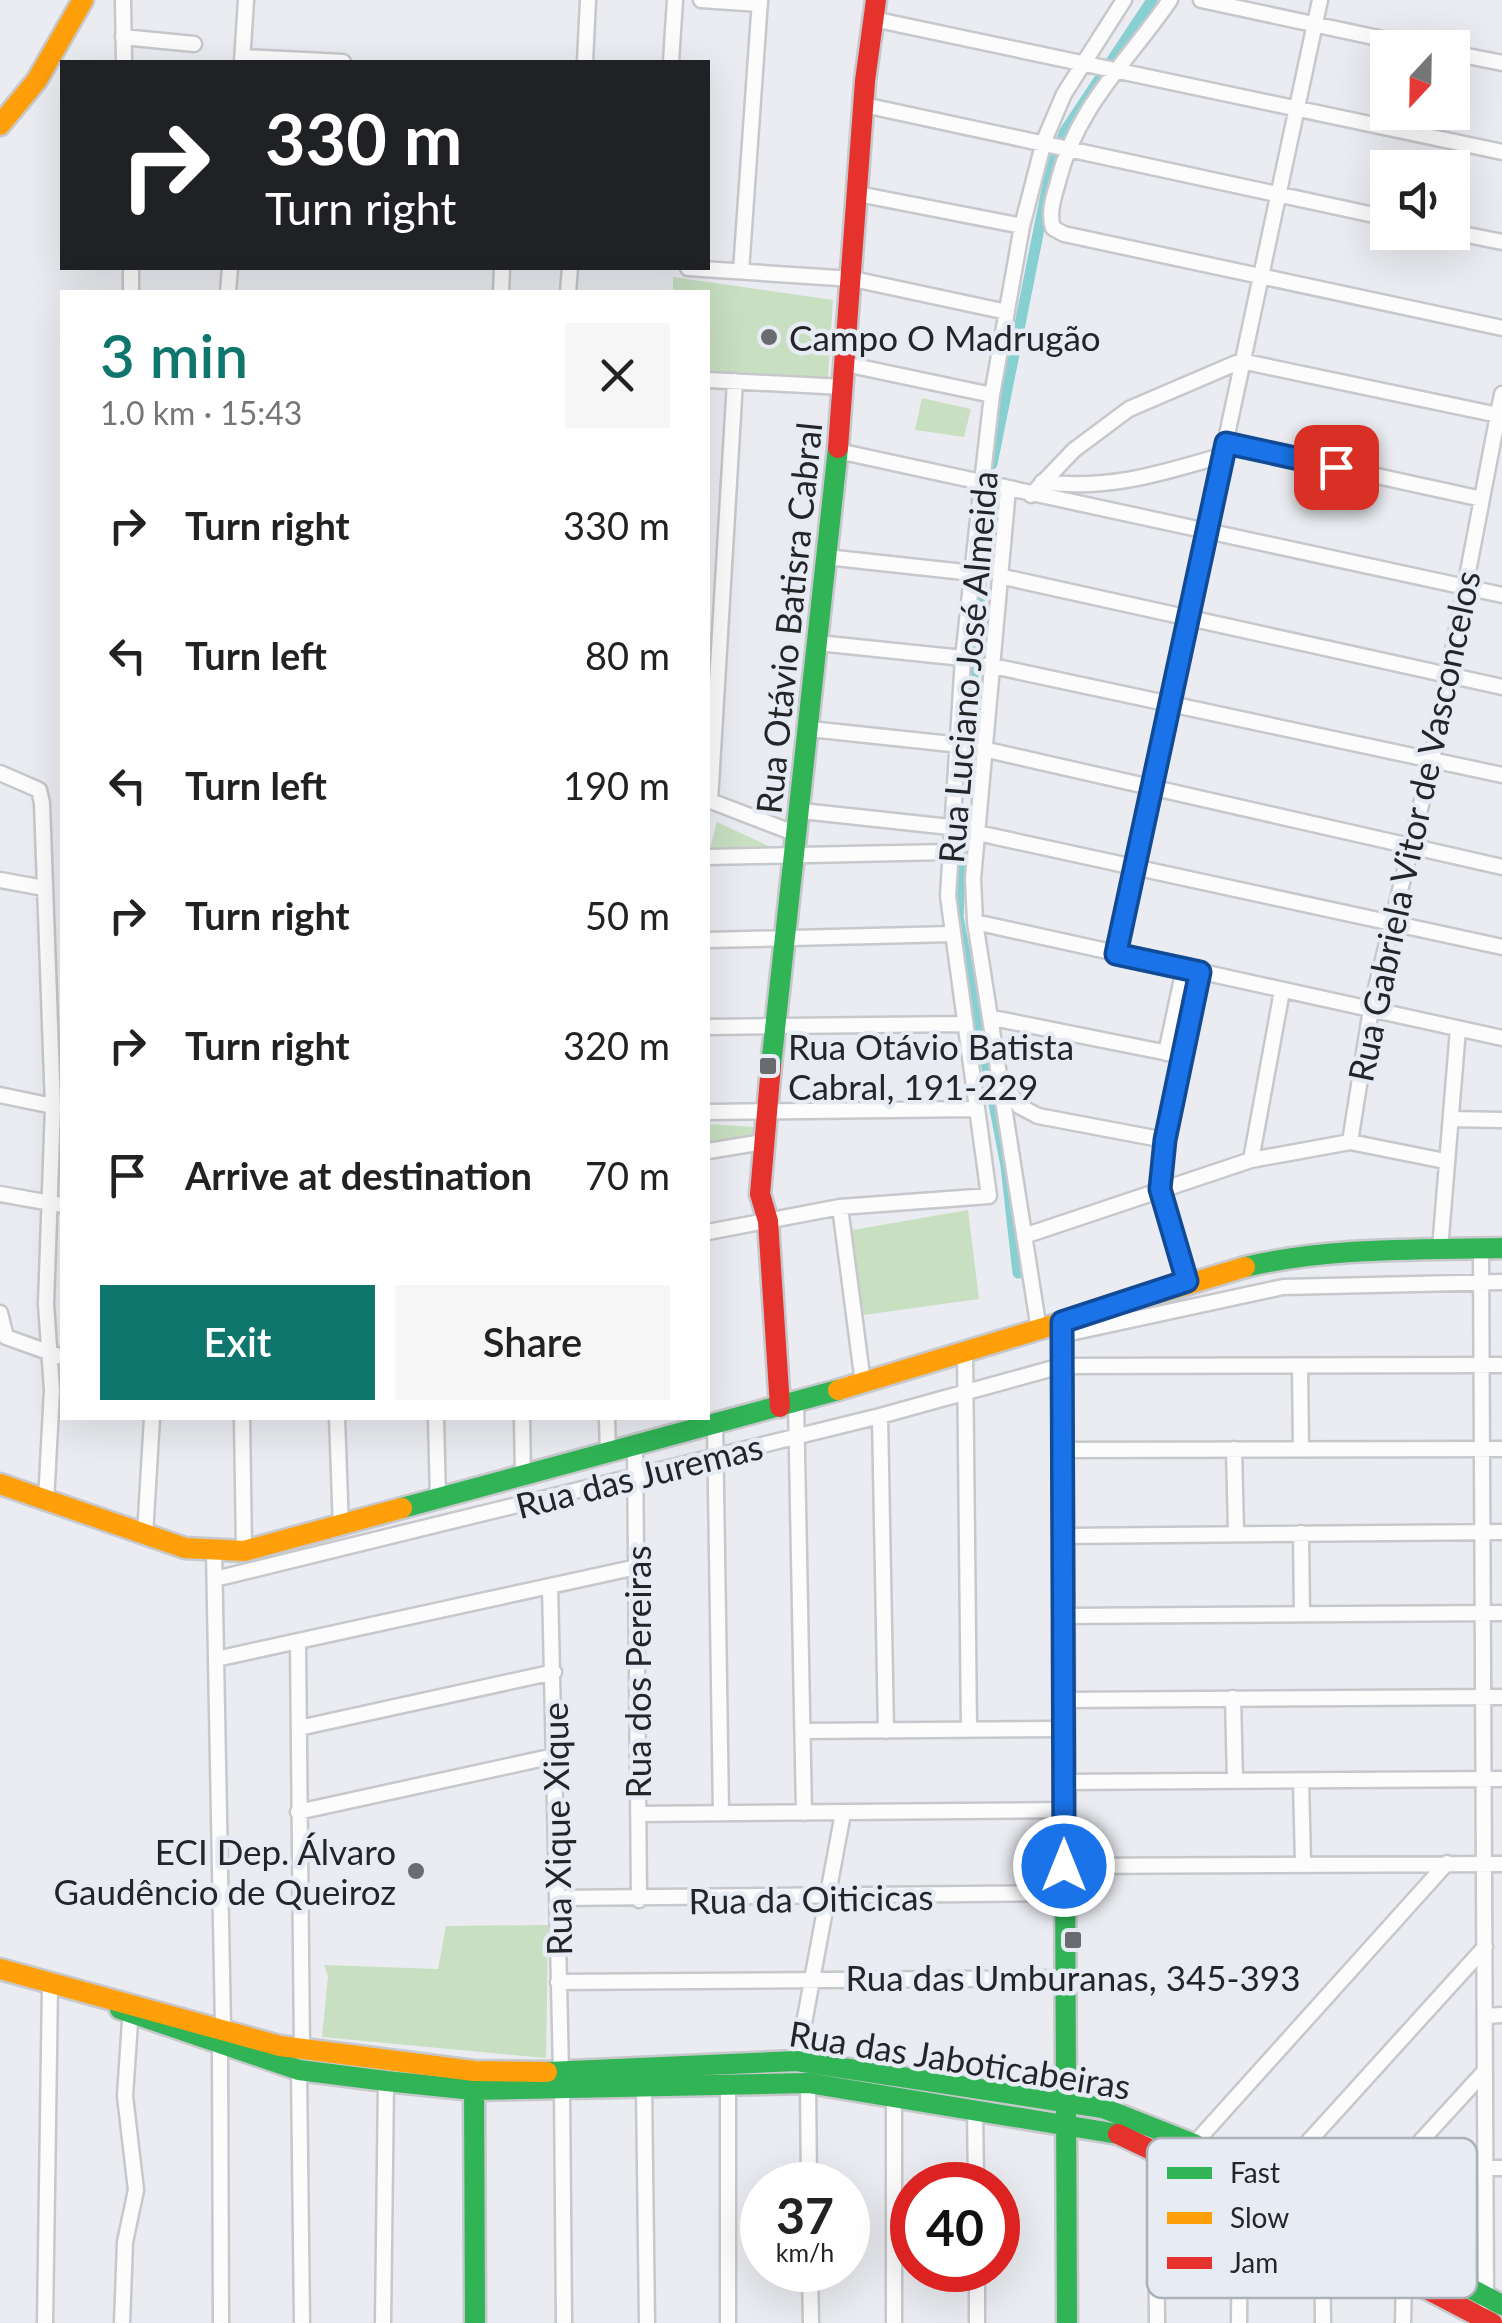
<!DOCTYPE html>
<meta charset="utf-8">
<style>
body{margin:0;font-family:Lato,sans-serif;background:#f6f6f6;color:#222;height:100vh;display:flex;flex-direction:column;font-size:38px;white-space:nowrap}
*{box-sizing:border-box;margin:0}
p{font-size:32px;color:#767676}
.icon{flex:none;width:55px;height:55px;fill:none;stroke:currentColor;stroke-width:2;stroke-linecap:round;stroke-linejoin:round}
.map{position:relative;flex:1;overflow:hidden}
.details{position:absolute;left:60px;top:290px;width:650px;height:1130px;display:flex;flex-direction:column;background:#fff;border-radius:0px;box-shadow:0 10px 40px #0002}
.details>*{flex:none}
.top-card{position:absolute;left:60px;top:60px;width:650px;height:210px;border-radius:0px;box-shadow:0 10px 40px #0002;background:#202124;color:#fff;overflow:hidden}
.needle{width:65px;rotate:202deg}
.controls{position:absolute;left:1370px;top:30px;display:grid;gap:20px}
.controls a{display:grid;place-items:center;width:100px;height:100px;border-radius:0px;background:#fff;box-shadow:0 10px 40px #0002;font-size:50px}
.speed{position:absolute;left:740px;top:2162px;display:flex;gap:20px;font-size:50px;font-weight:700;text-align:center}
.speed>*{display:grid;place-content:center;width:130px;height:130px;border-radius:50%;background:#fff;box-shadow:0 10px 40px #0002;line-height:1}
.speed small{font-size:25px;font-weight:400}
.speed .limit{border:15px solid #d22;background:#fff;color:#111}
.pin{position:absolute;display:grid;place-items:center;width:85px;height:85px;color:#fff;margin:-42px;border-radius:20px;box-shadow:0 5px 15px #0006}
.me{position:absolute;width:110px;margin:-55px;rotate:0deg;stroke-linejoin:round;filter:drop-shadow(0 0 8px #0008)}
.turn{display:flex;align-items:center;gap:35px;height:210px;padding:0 40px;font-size:45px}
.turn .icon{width:130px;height:130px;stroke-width:2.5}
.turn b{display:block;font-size:70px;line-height:85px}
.round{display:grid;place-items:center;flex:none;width:105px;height:105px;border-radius:0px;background:#f6f6f6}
.summary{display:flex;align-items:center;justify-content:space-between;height:170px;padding:0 40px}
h1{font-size:60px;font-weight:600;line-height:75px;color:#0f766e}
.cta{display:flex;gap:20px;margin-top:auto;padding:20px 40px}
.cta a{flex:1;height:115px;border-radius:0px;background:#0f766e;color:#fff;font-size:40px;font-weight:600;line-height:115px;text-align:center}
.cta a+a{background:#f6f6f6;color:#222}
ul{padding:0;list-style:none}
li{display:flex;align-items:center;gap:30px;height:130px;padding:0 40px}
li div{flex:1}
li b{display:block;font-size:38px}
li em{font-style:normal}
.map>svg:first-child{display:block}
.green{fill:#c8dfc1}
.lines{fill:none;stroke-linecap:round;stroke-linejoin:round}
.canal{stroke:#87cfd1;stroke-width:11}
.street-casing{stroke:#c7c8cc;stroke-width:19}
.fast-casing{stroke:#c7c8cc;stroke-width:25}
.slow-casing{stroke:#c7c8cc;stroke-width:25}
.jam-casing{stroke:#c7c8cc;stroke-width:25}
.street{stroke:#fcfcfd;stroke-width:14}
.fast{stroke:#30b455;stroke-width:20}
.slow{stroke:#ff9f0a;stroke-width:20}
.jam{stroke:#e5322d;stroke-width:20}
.route-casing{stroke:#114b97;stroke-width:25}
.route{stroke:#1a73e8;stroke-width:18}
.poi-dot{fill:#696b6e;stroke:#e7ebf4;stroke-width:4}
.labels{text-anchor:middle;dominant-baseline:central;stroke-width:9;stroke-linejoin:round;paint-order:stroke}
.poi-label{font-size:35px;fill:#242528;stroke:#e7ebf4;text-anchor:start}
.street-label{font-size:35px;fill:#242528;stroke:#e7ebf4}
.key{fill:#e7ebf4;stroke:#acb0b7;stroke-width:2.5}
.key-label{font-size:28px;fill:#242528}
</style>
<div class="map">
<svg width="1502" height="2323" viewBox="0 0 1502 2323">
<rect width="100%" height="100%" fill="#eaecf1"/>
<!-- green -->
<path class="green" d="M 673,277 L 833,300 L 828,379 L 708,374 L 708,292 L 673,292 Z
M 922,398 L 971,409 L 964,437 L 915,430 Z
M 717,822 L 788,855 L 708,855 Z
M 708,1124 L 754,1127 L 754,1141 L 708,1147 Z
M 968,1210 L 979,1299 L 856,1316 L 847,1231 Z
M 548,1925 L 546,2058 L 322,2037 L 328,1976 L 324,1965 L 438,1969 L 446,1926 Z"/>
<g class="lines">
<!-- canal -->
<path class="canal" d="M 992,464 L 1052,164 L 1065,131 L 1152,0
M 967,744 L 988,504
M 961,853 L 958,917 L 1006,1166 L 1018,1273"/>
<defs>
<path id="street" d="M 123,0 L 124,62
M 701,0 L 760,4
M 1170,0 C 1128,61 1076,107 1058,182 C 1054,197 1048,212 1053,228 L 1064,234 L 1502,328
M 1201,0 L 1425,48
M 873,19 L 1502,152
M 123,37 L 194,44
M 1452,53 L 1502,63
M 243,57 L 343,62
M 242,62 L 246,0
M 585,62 L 588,0
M 671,62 L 675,0
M 864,105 L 1388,218
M 858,194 L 1022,226
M 1452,232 L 1502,242
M 131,268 L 131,292
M 688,268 L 853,279 L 1007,312
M 741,271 L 760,0
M 228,292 L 230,268
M 501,292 L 502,268
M 568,292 L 570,268
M 845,364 L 992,395
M 708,380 L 843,387
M 1226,443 L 1482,499
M 838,451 L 1502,595
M 1042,482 C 1107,491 1163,473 1224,455
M 1008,489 L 973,879 L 975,922 L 1039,1330
M 1031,495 L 1074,450 L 1129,409 L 1241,361 L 1498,415
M 826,557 L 973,573
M 999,576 L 1502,687
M 818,643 L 963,658
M 988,665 L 1502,775
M 810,729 L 970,746 L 1502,867
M 0,773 L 39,790 L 42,803 L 53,1106 L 46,1304 L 52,1390 L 46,1501
M 708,800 L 799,835
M 710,801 L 735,381
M 802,811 L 950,827 L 1502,947
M 708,857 L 948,852
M 0,880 L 44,888
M 975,922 L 1502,1038
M 708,940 L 952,934
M 1116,954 L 1320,0
M 993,1018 L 1183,1056
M 708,1027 L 963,1024
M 1166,1053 L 1184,969
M 1006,1087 L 1019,1106 L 1038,1116 L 1165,1140
M 0,1095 L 53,1106
M 708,1112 L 975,1109
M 1453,1119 L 1502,1120
M 1350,1142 L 1371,1009 L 1432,760 L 1502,394
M 708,1151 L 763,1142
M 1251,1160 L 1282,991
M 0,1194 L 62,1205
M 840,1207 L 863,1383
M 708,1232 L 840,1207 L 989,1196 L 948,896 L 963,658 L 982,483 L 992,395 L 1022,226 L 1044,141 L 1064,94 L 1124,0
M 1027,1235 L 1251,1160 L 1350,1142 L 1445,1161
M 1481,1248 L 1486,2302
M 1440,1249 L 1458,1029
M 1187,1281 L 1160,1189 L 1165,1140 L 1200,972
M 0,1313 L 6,1337
M 1061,1335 L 1283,1287 L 1502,1282
M 6,1337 L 62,1357
M 965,1352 L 969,1730
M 1300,1368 L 1301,1447
M 796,1402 L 804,1813
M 880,1416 L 886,1731
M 242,1418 L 244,1551
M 337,1418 L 341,1528
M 436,1418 L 438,1500
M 522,1418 L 523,1478
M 607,1418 L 608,1454
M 715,1423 L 721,1812
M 635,1444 L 639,1900
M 1234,1449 L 1236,1532
M 1062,1450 L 1502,1449
M 1301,1533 L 1302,1614
M 145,1535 L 152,1418
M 1063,1536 L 1502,1532
M 214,1552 L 223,2027
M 215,1579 L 880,1416 L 1061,1366 L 1502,1365
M 550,1586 L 561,2072
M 1063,1616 L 1502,1613
M 298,1645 L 302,2051
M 216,1659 L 637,1567
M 1233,1698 L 1235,1780
M 1064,1700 L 1502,1697
M 299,1728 L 554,1672
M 804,1731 L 1064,1729
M 1301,1781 L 1303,1862
M 1063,1782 L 1502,1779
M 298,1812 L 554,1756
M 638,1814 L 1064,1810
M 1064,1866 L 1502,1864
M 557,1898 L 1064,1893
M 558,1982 L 1066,1978
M 1485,2016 L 1502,2015
M 220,2045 L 221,2323
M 797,2061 L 843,1813
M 299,2070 L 302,2323
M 808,2083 L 809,2185
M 728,2085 L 728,2323
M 644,2087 L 647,2323
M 562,2089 L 564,2323
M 975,2109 L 976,2185
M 1194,2144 L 1447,1863
M 1156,2150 L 1157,2323
M 1487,2168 L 1502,2168
M 1270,2184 L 1485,1947
M 1345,2224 L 1484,2072
M 1322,2235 L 1323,2323
M 810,2270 L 811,2323
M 977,2270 L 977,2323
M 45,2323 L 50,1985
M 122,2323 L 125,2242 L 136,2190 L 125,2096 L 131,2006
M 383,2323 L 386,2081
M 894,2323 L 894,2096
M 1239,2323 L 1240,2219 L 1251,2191
M 1403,2323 L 1404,2280"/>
<path id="fast" d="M 771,1066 L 838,448
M 1245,1267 C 1330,1247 1416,1250 1502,1248
M 402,1508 L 838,1390
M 1065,1864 L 1067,2323
M 120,2009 L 299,2070 L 386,2081 L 473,2090 L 808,2083 L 1118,2134
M 547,2072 L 797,2061 L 1103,2108 L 1194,2144 L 1502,2305
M 474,2080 L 475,2323"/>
<path id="slow" d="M 0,125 L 37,80 L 83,0
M 1062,1322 L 1065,1864
M 838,1390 L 1245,1267
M 0,1484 L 185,1548 L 244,1551 L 402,1508
M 0,1969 L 280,2046 L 474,2071 L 547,2072"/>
<path id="jam" d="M 838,448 L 865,81 L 876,0
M 771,1066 L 760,1194 L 768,1221 L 780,1407
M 1118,2134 L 1248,2196 L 1492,2323"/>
</defs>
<!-- street casing -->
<use href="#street" class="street-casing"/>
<!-- fast casing -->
<use href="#fast" class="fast-casing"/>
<!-- slow casing -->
<use href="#slow" class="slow-casing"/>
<!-- jam casing -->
<use href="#jam" class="jam-casing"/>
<!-- street -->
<use href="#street" class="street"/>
<!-- fast -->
<use href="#fast" class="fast"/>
<!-- slow -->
<use href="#slow" class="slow"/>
<!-- jam -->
<use href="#jam" class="jam"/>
</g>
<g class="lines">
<defs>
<path id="route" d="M 1064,1866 L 1062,1322 L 1187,1281 L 1160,1189 L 1165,1140 L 1200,972 L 1116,954 L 1226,443 L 1336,467"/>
</defs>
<!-- route casing -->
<use href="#route" class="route-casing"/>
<!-- route -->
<use href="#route" class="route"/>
</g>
<!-- markers -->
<g class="poi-dot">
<circle cx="769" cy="337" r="10"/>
<rect x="758" y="1056" width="20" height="20" rx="5"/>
<circle cx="416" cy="1871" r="10"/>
<rect x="1063" y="1930" width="20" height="20" rx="5"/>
</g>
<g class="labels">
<!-- poi labels -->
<g class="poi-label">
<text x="789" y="337">Campo O Madrugão</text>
<text x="788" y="1046">Rua Otávio Batista<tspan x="788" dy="40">Cabral, 191-229</tspan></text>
<text x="396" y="1851" text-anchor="end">ECI Dep. Álvaro<tspan x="396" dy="40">Gaudêncio de Queiroz</tspan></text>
<text x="1073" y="1977" text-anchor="middle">Rua das Umburanas, 345-393</text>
</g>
<!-- street labels -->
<g class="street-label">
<text transform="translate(788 618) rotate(-84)">Rua Otávio Batisra Cabral</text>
<text transform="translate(967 667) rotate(-85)">Rua Luciano José Almeida</text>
<text transform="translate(1413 826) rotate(-78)">Rua Gabriela Vitor de Vasconcelos</text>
<text transform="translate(639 1475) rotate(-14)">Rua das Juremas</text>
<text transform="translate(637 1672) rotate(-90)">Rua dos Pereiras</text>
<text transform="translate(556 1829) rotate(-91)">Rua Xique Xique</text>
<text transform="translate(811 1898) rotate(-1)">Rua da Oiticicas</text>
<text transform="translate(960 2059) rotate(9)">Rua das Jaboticabeiras</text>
</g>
</g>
<!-- legend -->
<rect x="1147" y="2138" width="330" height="160" rx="15" class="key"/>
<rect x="1167" y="2167" width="45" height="12" fill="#30b455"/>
<rect x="1167" y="2212" width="45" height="12" fill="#ff9f0a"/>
<rect x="1167" y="2257" width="45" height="12" fill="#e5322d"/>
<g class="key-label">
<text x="1230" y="2183">Fast</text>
<text x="1230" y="2228">Slow</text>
<text x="1230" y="2273">Jam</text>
</g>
</svg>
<div class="controls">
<a><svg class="needle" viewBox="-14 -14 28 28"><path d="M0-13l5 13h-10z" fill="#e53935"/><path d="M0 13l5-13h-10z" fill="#767676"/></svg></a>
<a><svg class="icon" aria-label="sound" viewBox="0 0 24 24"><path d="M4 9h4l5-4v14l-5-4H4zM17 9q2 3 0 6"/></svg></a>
</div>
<div class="speed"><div>37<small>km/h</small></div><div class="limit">40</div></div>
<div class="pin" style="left:1336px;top:467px;background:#d93025"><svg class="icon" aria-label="arrive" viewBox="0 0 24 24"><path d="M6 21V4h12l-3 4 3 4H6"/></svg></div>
<svg class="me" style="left:1064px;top:1866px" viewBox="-20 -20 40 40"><circle r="17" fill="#1a73e8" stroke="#fff" stroke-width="3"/><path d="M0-11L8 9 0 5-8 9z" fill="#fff"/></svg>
<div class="top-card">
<div class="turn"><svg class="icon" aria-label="right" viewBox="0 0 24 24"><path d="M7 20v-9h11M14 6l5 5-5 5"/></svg><div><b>330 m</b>Turn right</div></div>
</div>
<section class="details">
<div class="summary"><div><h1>3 min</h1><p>1.0 km · 15:43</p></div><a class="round"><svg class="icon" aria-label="close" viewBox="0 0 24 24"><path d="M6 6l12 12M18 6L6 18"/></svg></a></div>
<ul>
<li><svg class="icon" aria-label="right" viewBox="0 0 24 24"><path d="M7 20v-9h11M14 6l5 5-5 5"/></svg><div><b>Turn right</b></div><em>330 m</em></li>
<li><svg class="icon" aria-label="left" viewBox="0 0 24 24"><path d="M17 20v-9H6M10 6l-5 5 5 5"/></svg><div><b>Turn left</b></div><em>80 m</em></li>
<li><svg class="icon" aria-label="left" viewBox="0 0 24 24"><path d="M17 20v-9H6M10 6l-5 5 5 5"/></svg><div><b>Turn left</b></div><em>190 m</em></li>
<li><svg class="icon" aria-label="right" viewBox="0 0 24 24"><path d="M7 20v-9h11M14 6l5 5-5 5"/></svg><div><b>Turn right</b></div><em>50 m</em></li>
<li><svg class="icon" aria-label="right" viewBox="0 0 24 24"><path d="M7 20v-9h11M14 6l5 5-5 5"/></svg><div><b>Turn right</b></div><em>320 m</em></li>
<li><svg class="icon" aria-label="arrive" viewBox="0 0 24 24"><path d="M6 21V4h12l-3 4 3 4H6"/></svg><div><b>Arrive at destination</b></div><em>70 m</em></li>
</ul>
<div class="cta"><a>Exit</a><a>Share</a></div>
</section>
</div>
